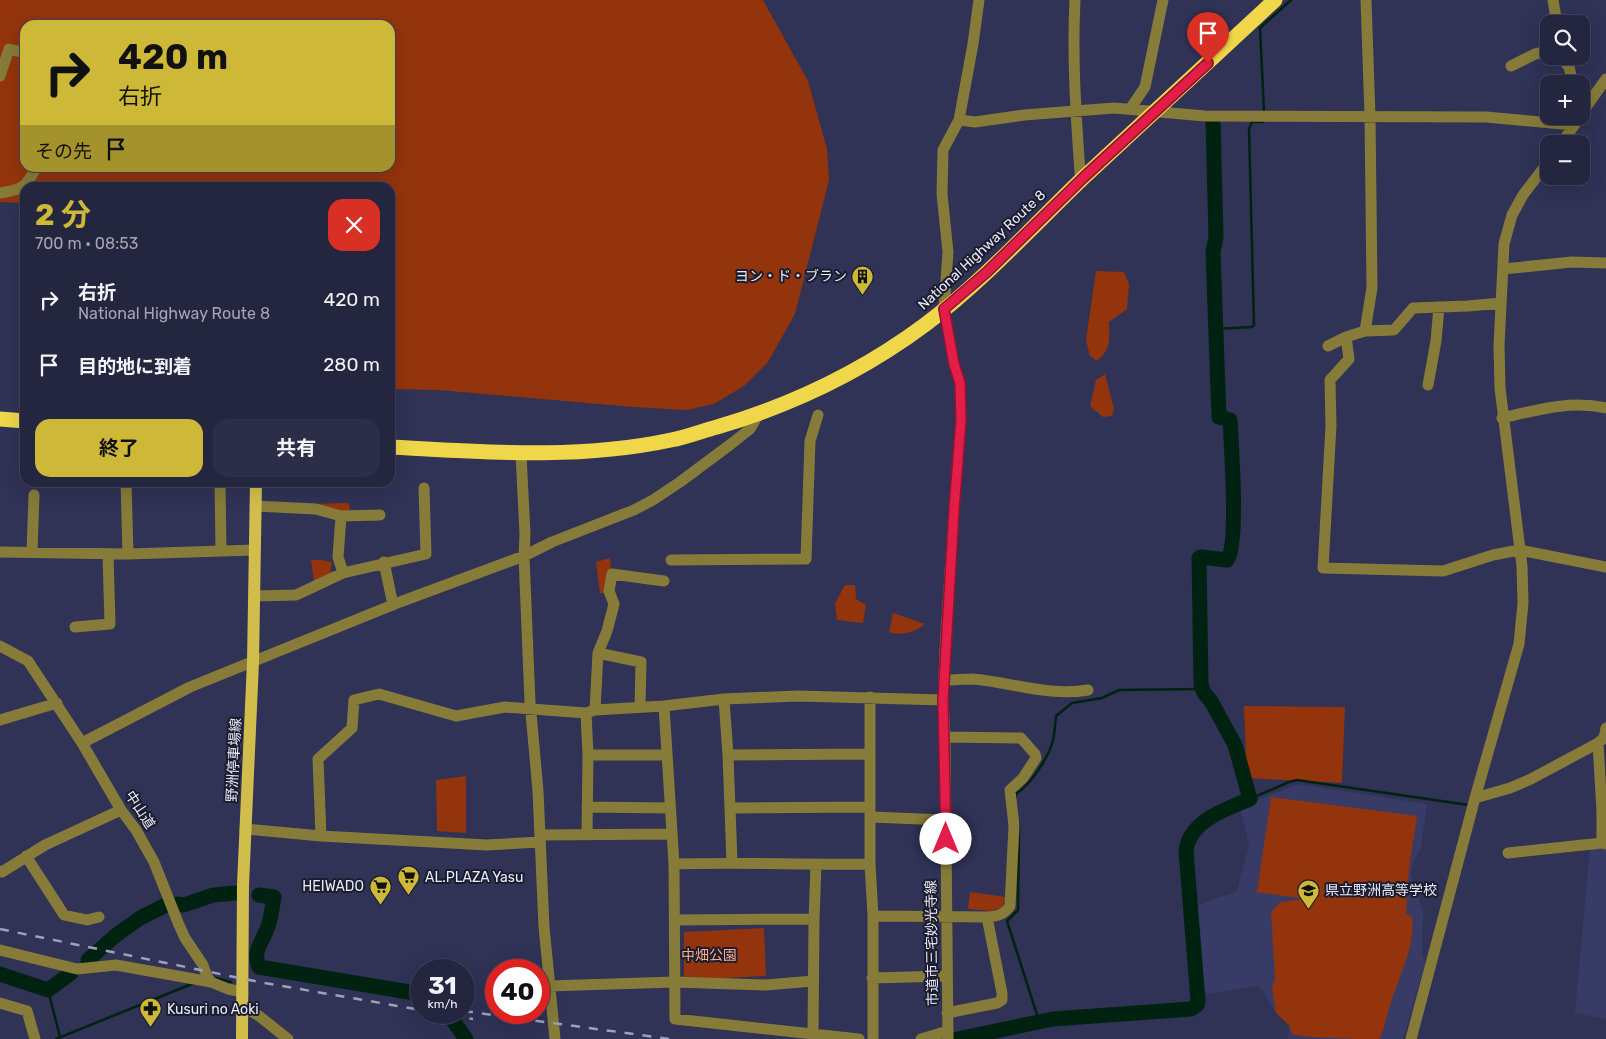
<!DOCTYPE html>
<html lang="ja">
<meta charset="utf-8">
<style>
body{margin:0;font-family:Rubik,"Noto Sans JP",sans-serif;background:#2c2e47;color:#f1f3f6;height:100vh;display:flex;flex-direction:column;font-size:19px;white-space:nowrap}
*{box-sizing:border-box;margin:0}
p{font-size:16px;color:#a3a5b1}
.icon{flex:none;width:28px;height:28px;fill:none;stroke:currentColor;stroke-width:2;stroke-linecap:round;stroke-linejoin:round}
.map{position:relative;flex:1;overflow:hidden}
.side{position:absolute;left:20px;top:182px;width:375px;height:305px;display:flex;flex-direction:column;background:#242640;border-radius:15px;box-shadow:0 5px 20px #0002,0 0 0 1px #414359}
.side>*{flex:none}
.hud{position:absolute;left:20px;top:20px;width:375px;height:152px;border-radius:15px;box-shadow:0 5px 20px #0002,0 0 0 1px #414359;background:#ceb838;color:#111;overflow:hidden}
.controls{position:absolute;left:1540px;top:15px;display:grid;gap:10px}
.controls a{display:grid;place-items:center;width:50px;height:50px;border-radius:10px;background:#242640;box-shadow:0 5px 20px #0002,0 0 0 1px #414359;font-size:25px}
.speed{position:absolute;left:410px;top:959px;display:flex;gap:10px;font-size:25px;font-weight:700;text-align:center}
.speed>*{display:grid;place-content:center;width:65px;height:65px;border-radius:50%;background:#242640;box-shadow:0 5px 20px #0002,0 0 0 1px #414359;line-height:1}
.speed small{font-size:12px;font-weight:400}
.speed .limit{border:8px solid #d22;background:#fff;color:#111}
.pin{position:absolute;display:grid;place-items:center;width:42px;height:42px;color:#fff;margin:-51px -21px;border-radius:50% 50% 50% 0;rotate:-45deg;box-shadow:0 0 5px #0007}
.pin .icon{rotate:45deg}
.me{position:absolute;width:55px;margin:-28px;rotate:0deg;stroke-linejoin:round;filter:drop-shadow(0 0 4px #0008)}
.turn{display:flex;align-items:center;gap:18px;height:105px;padding:0 15px;font-size:22px}
.turn .icon{width:65px;height:65px;stroke-width:2.5}
.turn b{display:block;font-size:35px;line-height:42px}
.then{display:flex;align-items:center;height:48px;padding:0 15px;background:#0003;gap:10px;font-size:19px}
.round{display:grid;place-items:center;flex:none;width:52px;height:52px;border-radius:15px;background:#2c2e47}
.headline{display:flex;align-items:center;justify-content:space-between;height:85px;padding:0 15px}
h1{font-size:30px;font-weight:700;line-height:38px;color:#ceb838}
.cta{display:flex;gap:10px;margin-top:auto;padding:10px 15px}
.cta a{flex:1;height:58px;border-radius:15px;background:#ceb838;color:#111;font-size:20px;font-weight:700;line-height:58px;text-align:center}
.cta a+a{background:#2c2e47;color:#f1f3f6}
ul{padding:0;list-style:none}
li{display:flex;align-items:center;gap:15px;height:65px;padding:0 15px}
li div{flex:1}
li b{display:block;font-size:19px}
li em{font-style:normal}
.map>svg:first-child{display:block}
.built{fill:#383b65}
.green{fill:#93340c;fill-rule:evenodd}
.lines{fill:none;stroke-linecap:round;stroke-linejoin:round}
.stream{stroke:#021;stroke-width:2.5}
.river{stroke:#021;stroke-width:15}
.minor{stroke:#867b38;stroke-width:11}
.major{stroke:#d1bd4c;stroke-width:12}
.highway{stroke:#efd749;stroke-width:15}
.rail{stroke:#9ea0ba;stroke-width:2.5;stroke-dasharray:9 9;stroke-linecap:butt}
.route-casing{stroke:#92132f;stroke-width:12}
.route{stroke:#e11d48;stroke-width:9}
.labels{text-anchor:middle;dominant-baseline:central;stroke-width:4;stroke-linejoin:round;paint-order:stroke}
.street-label{font-size:14px;fill:#e7e9fc;stroke:#1b1c2c}
.poi-label{font-size:14px;fill:#e7e9fc;stroke:#1b1c2c;text-anchor:start}
.park-label{font-size:14px;fill:#fbac92;stroke:#1b1c2c}
</style>
<div class="map">
<svg width="1606" height="1039" viewBox="0 0 1606 1039">
<rect width="100%" height="100%" fill="#303256"/>
<!-- built -->
<path class="built" d="M 1298,784 L 1427,804 L 1421,848 L 1413,863 L 1411,875 L 1423,912 L 1422,954 L 1425,963 L 1403,1039 L 1288,1039 L 1289,1025 L 1276,1013 L 1262,989 L 1257,986 L 1208,994 L 1203,989 L 1196,906 L 1237,891 L 1249,846 L 1242,815 L 1239,808 Z
M 1590,847 L 1606,848 L 1606,1019 L 1575,1013 Z"/>
<!-- green -->
<path class="green" d="M 0,0 L 763,0 L 808,81 L 827,149 L 829,180 L 795,314 L 768,362 L 744,386 L 714,404 L 687,410 L 633,407 L 438,390 L 390,389 L 390,188 L 25,188 L 25,203 L 0,202 ZM 25,25 L 390,25 L 390,168 L 25,168 Z
M 1096,271 L 1124,272 L 1129,284 L 1127,309 L 1109,322 C 1109,339 1112,349 1097,361 L 1090,356 L 1086,340 Z
M 1105,374 L 1114,409 L 1112,416 L 1103,417 L 1090,406 L 1096,380 Z
M 349,503 L 350,514 L 315,504 Z
M 610,558 L 611,570 L 606,593 L 600,593 L 596,562 Z
M 311,560 L 321,560 L 332,562 L 330,575 L 314,582 Z
M 845,585 L 855,585 L 856,599 L 866,605 L 863,623 L 837,620 L 835,603 Z
M 893,613 L 925,624 C 914,633 902,636 889,632 Z
M 1244,706 L 1345,707 L 1342,783 L 1247,778 Z
M 466,776 L 466,833 L 437,831 L 436,780 Z
M 1271,797 L 1417,816 L 1409,870 L 1406,914 L 1412,916 C 1415,947 1402,969 1392,999 C 1388,1011 1385,1024 1381,1037 L 1378,1039 C 1353,1039 1314,1039 1292,1034 L 1289,1025 L 1276,1013 L 1272,987 L 1275,979 L 1271,912 L 1280,902 L 1306,899 L 1257,892 Z
M 970,892 L 1006,897 L 1002,907 L 992,911 L 968,909 Z
M 764,928 L 766,976 L 684,980 L 684,932 Z"/>
<g class="lines">
<!-- stream -->
<path class="stream" d="M 1264,112 L 1260,28 L 1291,0
M 1216,329 L 1252,327 L 1254,325 L 1249,129 L 1252,122 L 1263,122 L 1263,120
M 1016,797 L 1016,794 C 1031,784 1049,757 1053,740 C 1055,732 1055,724 1056,716 L 1072,703 L 1102,698 L 1119,690 L 1202,689
M 1250,799 L 1289,782 L 1297,780 L 1469,805
M 1019,824 L 1018,910 L 1007,921 L 1039,1021
M 255,970 L 259,967
M 216,978 L 231,982
M 48,990 L 60,1037
M 56,1039 L 194,983"/>
<!-- river -->
<path class="river" d="M 259,895 L 274,897 C 272,908 271,920 267,929 C 262,942 252,953 259,967 L 421,994
M 177,904 L 184,905 L 213,895 L 235,893
M 88,960 L 115,936 L 140,918 L 168,904
M 0,974 L 48,990 L 71,973
M 447,1012 L 466,1039
M 957,1039 L 1053,1019 L 1191,1009 L 1197,1005 L 1198,1001 L 1186,851 C 1189,821 1226,809 1250,799 L 1235,745 L 1211,701 L 1204,693 L 1201,684 L 1199,558 L 1201,557 L 1227,560 C 1239,546 1231,443 1230,420 L 1219,417 L 1213,252 L 1216,237 L 1213,121"/>
<!-- minor -->
<path class="minor" d="M 1075,0 C 1072,58 1076,115 1080,173 L 1083,178
M 1366,0 L 1370,116 L 1372,288 L 1365,331 L 1346,337 L 1349,359 L 1330,380 L 1331,426 L 1323,568 L 1443,571 L 1493,555 L 1519,550 L 1606,567
M 1553,0 L 1557,24
M 1560,56 L 1569,67 L 1573,84
M 1511,66 L 1535,54 L 1549,51
M 0,76 L 9,49 L 25,53
M 1130,109 L 1145,87 L 1163,0
M 1581,114 L 1606,79
M 959,120 L 975,122 L 1024,115 L 1114,108 L 1205,116 L 1486,117 L 1574,125
M 1561,144 L 1577,121
M 0,193 C 22,190 26,187 36,168
M 1503,269 L 1572,262 L 1606,263
M 1365,331 L 1394,330 L 1413,308 L 1468,306 L 1501,303
M 1328,346 L 1346,337
M 1428,385 L 1436,341 L 1439,307
M 1502,418 C 1537,410 1571,400 1606,408
M 521,454 L 525,534 L 524,556 L 530,702 L 538,791 L 544,927 L 555,1039
M 126,482 L 128,554
M 220,482 L 221,551
M 255,506 L 316,509 L 341,516 L 380,515
M 341,516 L 338,557 L 343,573
M 0,552 L 128,554 L 254,550
M 32,552 L 34,495
M 671,560 L 806,559 L 810,441 L 818,415
M 384,562 L 393,605
M 254,596 L 296,595 L 343,573 L 426,554 L 424,488
M 75,627 L 110,624 L 108,554
M 0,646 L 28,661 L 82,743 L 121,810 L 136,830 L 154,862 L 179,925 L 185,938 L 203,965 L 207,977 L 211,982 L 228,989 L 243,992
M 598,653 L 641,662 L 640,707
M 945,680 C 954,680 963,679 972,679 C 1012,682 1048,697 1088,690
M 870,697 L 870,864 L 873,916 L 873,1039
M 724,699 L 728,755 L 732,862
M 664,706 L 674,864 L 675,1019 L 859,1039
M 595,710 L 598,653 L 607,631 L 614,604 L 609,591 L 612,574 L 664,581
M 586,713 L 588,755 L 587,835
M 0,720 L 57,703
M 82,743 L 190,687 L 400,602 L 524,556 L 552,542 L 634,510 L 653,500 L 680,482 L 731,444 L 750,429 L 758,415
M 1598,743 L 1602,811 L 1602,843 L 1606,844
M 588,755 L 667,755
M 728,755 L 870,754
M 1475,798 L 1510,788 L 1531,779 L 1598,743 L 1604,738 L 1606,728
M 587,807 L 670,808
M 731,808 L 870,807
M 871,817 L 946,820
M 245,829 L 321,836 L 487,845 L 540,842
M 540,835 L 672,834
M 321,836 L 318,759 L 352,728 L 354,700 L 379,694 L 456,716 L 505,707 L 586,713 L 595,710 L 664,706 L 724,699 L 798,696 L 943,700
M 1508,853 L 1602,843
M 26,856 L 64,915 L 87,920 L 99,917
M 674,864 C 739,862 805,865 870,864
M 0,871 L 2,872 L 45,845 L 121,810
M 873,916 L 987,917 C 997,916 1004,915 1010,906 L 1014,826 L 1010,790 L 1023,778 L 1036,758 L 1035,754 L 1021,738 L 945,737
M 675,920 L 814,919
M 0,950 L 77,969 L 116,965 L 211,982
M 872,978 L 947,976
M 548,986 L 674,982 L 766,985 L 813,981
M 0,1003 L 27,1011 L 35,1039
M 242,1006 L 259,1016 L 288,1039
M 947,1013 L 997,1003 L 1002,1000 L 1002,993 L 987,917
M 813,1035 L 814,919 L 816,865
M 921,1039 L 948,1031
M 948,1039 L 945,737 L 943,700 L 945,650 L 954,510 L 961,420 L 960,383 L 954,364 L 944,309 L 948,252 L 942,194 L 943,150 L 959,120 L 973,44 L 979,0
M 1411,1039 L 1475,798 L 1519,644 L 1523,603 L 1522,566 L 1500,388 L 1499,346 L 1504,244 L 1512,215 L 1523,195 L 1549,161"/>
<!-- major -->
<path class="major" d="M 242,1039 L 243,885 L 253,662 L 256,482"/>
<!-- highway -->
<path class="highway" d="M 0,419 L 25,421
M 390,447 C 484,452 578,460 671,440 C 687,437 702,431 717,427 C 792,405 863,371 926,324 C 983,281 1032,227 1083,178 C 1147,118 1211,59 1275,0"/>
<!-- rail -->
<path class="rail" d="M 0,929 L 259,982 L 421,1010
M 464,1011 L 670,1039
M 434,1012 L 473,1019"/>
</g>
<g class="lines">
<defs>
<path id="route" d="M 946,839 L 943,700 L 954,510 L 961,420 L 960,383 L 954,364 L 944,309 L 987,272 L 1083,178 L 1208,63"/>
</defs>
<!-- route casing -->
<use href="#route" class="route-casing"/>
<!-- route -->
<use href="#route" class="route"/>
</g>
<!-- icons -->
<defs>
<symbol id="building-pin" viewBox="-11 -11 22 30"><path d="M0 17L-7.5 6A9.5 9.5 0 1 1 7.5 6Z" fill="#ceb838" stroke="#1b1c2c"/><path d="M-4-6H4V6H1V3H-1V6H-4ZM-2.5-4.3h1.7v1.8h-1.7ZM.8-4.3h1.7v1.8H.8ZM-2.5-1h1.7V.8h-1.7ZM.8-1h1.7V.8H.8Z" fill="#111"/></symbol>
<symbol id="supermarket-pin" viewBox="-11 -11 22 30"><path d="M0 17L-7.5 6A9.5 9.5 0 1 1 7.5 6Z" fill="#ceb838" stroke="#1b1c2c"/><path d="M-6-5.5h2.5l.6 2H6L4.5 2H-2.5L-4.4-4H-6ZM-1.5 3.2a1.3 1.3 0 1 0 .1 0ZM3 3.2a1.3 1.3 0 1 0 .1 0Z" fill="#111"/></symbol>
<symbol id="school-pin" viewBox="-11 -11 22 30"><path d="M0 17L-7.5 6A9.5 9.5 0 1 1 7.5 6Z" fill="#ceb838" stroke="#1b1c2c"/><path d="M0-5L7-2L0 1L-7-2ZM-4 1L0 2.5L4 1V4Q0 6-4 4Z" fill="#111"/></symbol>
<symbol id="pharmacy-pin" viewBox="-11 -11 22 30"><path d="M0 17L-7.5 6A9.5 9.5 0 1 1 7.5 6Z" fill="#ceb838" stroke="#1b1c2c"/><path d="M-2-6h4v4h4v4h-4v4h-4v-4h-4v-4h4Z" fill="#111"/></symbol>
</defs>
<g fill-rule="evenodd">
<use href="#building-pin" x="850" y="264" width="25" height="34"/>
<use href="#supermarket-pin" x="396" y="864" width="25" height="34"/>
<use href="#supermarket-pin" x="368" y="874" width="25" height="34"/>
<use href="#school-pin" x="1296" y="878" width="25" height="34"/>
<use href="#pharmacy-pin" x="138" y="996" width="25" height="34"/>
</g>
<g class="labels">
<!-- street labels -->
<g class="street-label">
<text transform="translate(982 250) rotate(-43)">National Highway Route 8</text>
<text transform="translate(234 760) rotate(-87)">野洲停車場線</text>
<text transform="translate(140 810) rotate(57)">中山道</text>
<text transform="translate(932 943) rotate(-91)">市道市三宅妙光寺線</text>
</g>
<!-- poi labels -->
<g class="poi-label">
<text x="847" y="276" text-anchor="end">ヨン・ド・ブラン</text>
<text x="425" y="877">AL.PLAZA Yasu</text>
<text x="364" y="886" text-anchor="end">HEIWADO</text>
<text x="1325" y="890">県立野洲高等学校</text>
<text x="167" y="1009">Kusuri no Aoki</text>
</g>
<!-- park labels -->
<g class="park-label">
<text x="709" y="955">中畑公園</text>
</g>
</g>
</svg>
<div class="controls">
<a><svg class="icon" aria-label="search" viewBox="0 0 24 24"><circle cx="10" cy="10" r="6"/><path d="M15 15l6 6"/></svg></a>
<a>+</a>
<a>−</a>
</div>
<div class="speed"><div>31<small>km/h</small></div><div class="limit">40</div></div>
<div class="pin" style="left:1208px;top:63px;background:#d93025"><svg class="icon" aria-label="arrive" viewBox="0 0 24 24"><path d="M6 21V4h12l-3 4 3 4H6"/></svg></div>
<svg class="me" style="left:946px;top:839px" viewBox="-20 -20 40 40"><circle r="19" fill="#fff"/><path d="M0-13L10 11 0 6-10 11z" fill="#e11d48"/></svg>
<div class="hud">
<div class="turn"><svg class="icon" aria-label="right" viewBox="0 0 24 24"><path d="M7 20v-9h11M14 6l5 5-5 5"/></svg><div><b>420 m</b>右折</div></div>
<div class="then">その先<svg class="icon" aria-label="arrive" viewBox="0 0 24 24"><path d="M6 21V4h12l-3 4 3 4H6"/></svg></div>
</div>
<section class="side">
<div class="headline"><div><h1>2 分</h1><p>700 m · 08:53</p></div><a class="round" style="background:#d93025;color:#fff"><svg class="icon" aria-label="close" viewBox="0 0 24 24"><path d="M6 6l12 12M18 6L6 18"/></svg></a></div>
<ul>
<li><svg class="icon" aria-label="right" viewBox="0 0 24 24"><path d="M7 20v-9h11M14 6l5 5-5 5"/></svg><div><b>右折</b><p>National Highway Route 8</p></div><em>420 m</em></li>
<li><svg class="icon" aria-label="arrive" viewBox="0 0 24 24"><path d="M6 21V4h12l-3 4 3 4H6"/></svg><div><b>目的地に到着</b></div><em>280 m</em></li>
</ul>
<div class="cta"><a>終了</a><a>共有</a></div>
</section>
</div>
